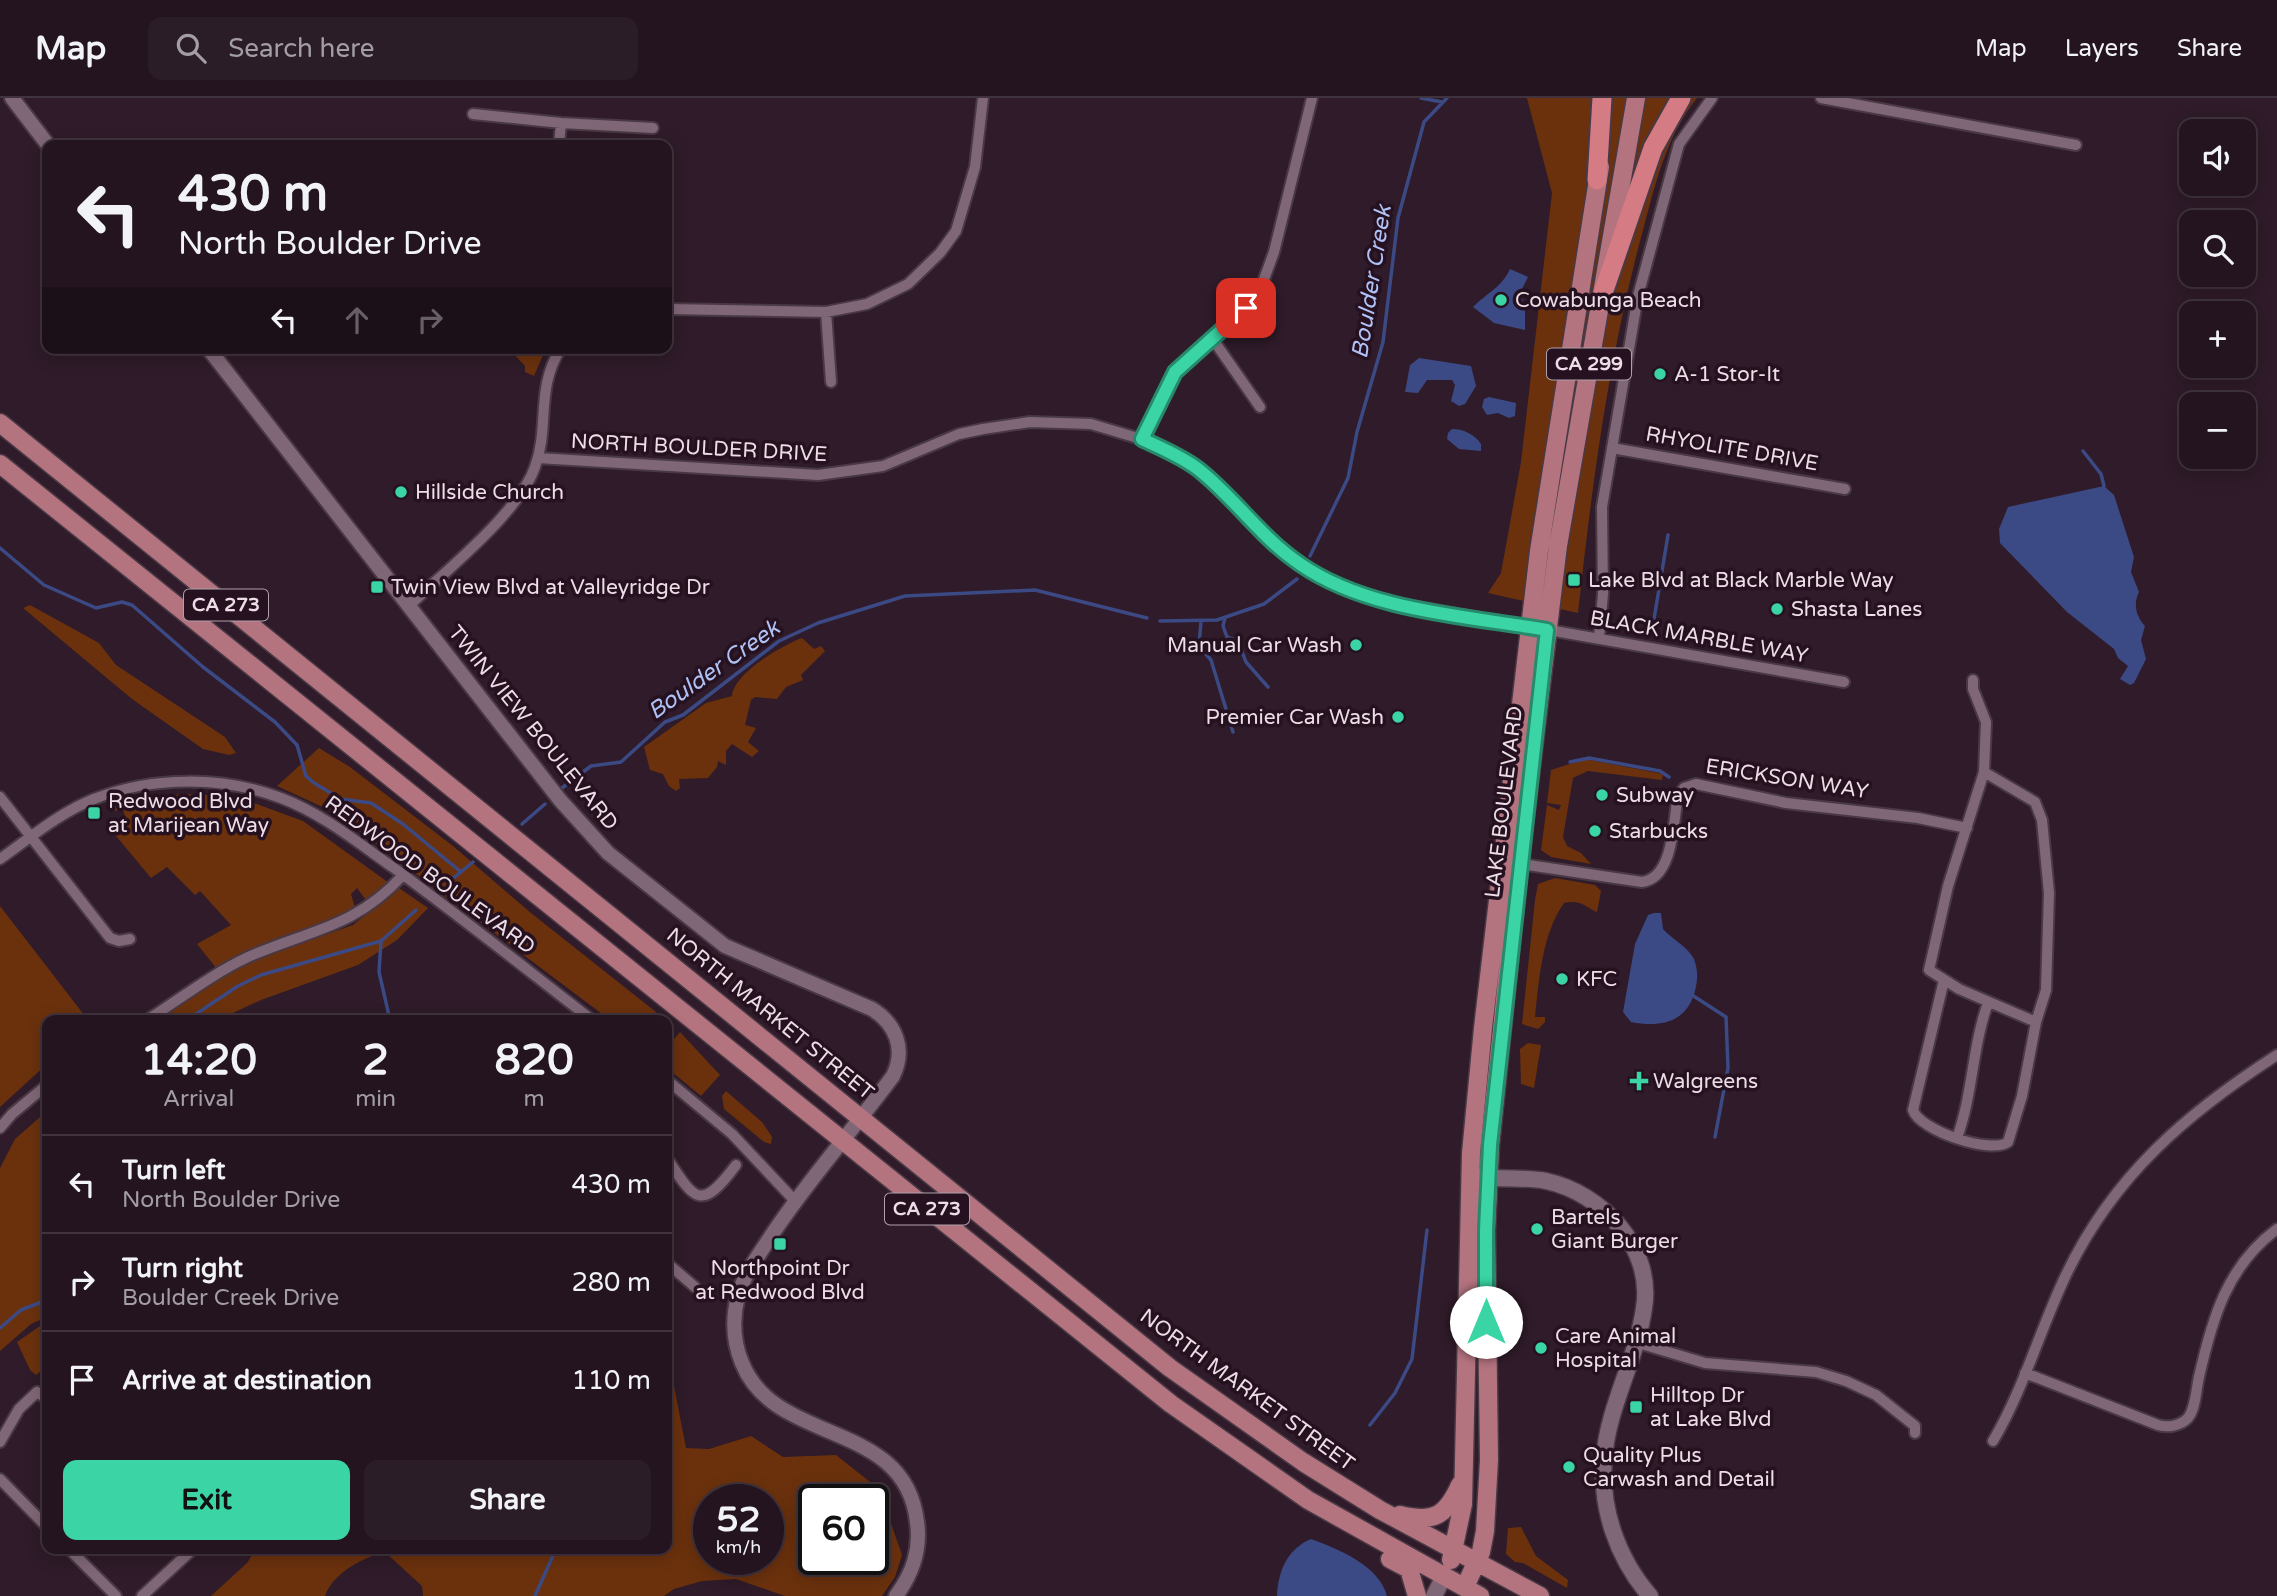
<!DOCTYPE html>
<meta charset="utf-8">
<style>
body{margin:0;font-family:"Varela Round",sans-serif;background:#2b1d28;color:#f1f3f6;height:100vh;display:flex;flex-direction:column;font-size:26px;white-space:nowrap}
*{box-sizing:border-box;margin:0}
p{font-size:23px;color:#a39ea4}
.icon{flex:none;width:38px;height:38px;fill:none;stroke:currentColor;stroke-width:2;stroke-linecap:round;stroke-linejoin:round}
.map{position:relative;flex:1;overflow:hidden}
.side{position:absolute;left:42px;top:917px;width:630px;height:539px;display:flex;flex-direction:column;background:#23141f;border-radius:14px;box-shadow:0 4px 18px #0003,0 0 0 2px #40333d}
.side>*{flex:none}
.top-card{position:absolute;left:42px;top:42px;width:630px;height:214px;border-radius:14px;box-shadow:0 4px 18px #0003,0 0 0 2px #40333d;background:#23141f;color:#f1f3f6;overflow:hidden}
.fabs{position:absolute;left:2179px;top:21px;display:grid;gap:14px}
.fabs a{display:grid;place-items:center;width:77px;height:77px;border-radius:14px;background:#23141f;box-shadow:0 4px 18px #0003,0 0 0 2px #40333d;font-size:35px}
.speed{position:absolute;left:693px;top:1386px;display:flex;gap:14px;font-size:35px;font-weight:700;text-align:center}
.speed>*{display:grid;place-content:center;width:91px;height:91px;border-radius:50%;background:#23141f;box-shadow:0 4px 18px #0003,0 0 0 2px #40333d;line-height:1}
.speed small{font-size:18px;font-weight:400}
.speed .limit{border:4px solid #111;border-radius:10px;background:#fff;color:#111}
.pin{position:absolute;display:grid;place-items:center;width:60px;height:60px;color:#fff;margin:-30px;border-radius:14px;box-shadow:0 4px 10px #0006}
.me{position:absolute;width:77px;margin:-38px;rotate:0deg;stroke-linejoin:round;filter:drop-shadow(0 0 5px #0008)}
.turn{display:flex;align-items:center;gap:24px;height:147px;padding:0 21px;font-size:32px}
.turn .icon{width:91px;height:91px;stroke-width:2.5}
.turn b{display:block;font-size:49px;line-height:60px}
.lanes{display:flex;align-items:center;height:66px;padding:0 21px;background:#0003;justify-content:center;gap:35px;direction:ltr}
.lanes .off{opacity:.35}
.eta{display:flex;justify-content:space-evenly;align-items:center;height:119px;text-align:center}
.eta b{font-size:42px;font-weight:700;line-height:49px}
.cta{display:flex;gap:14px;margin-top:auto;padding:14px 21px}
.cta a{flex:1;height:80px;border-radius:14px;background:#3ad4a5;color:#111;font-size:28px;font-weight:700;line-height:80px;text-align:center}
.cta a+a{background:#2b1d28;color:#f1f3f6}
ul{padding:0;list-style:none}
li{display:flex;align-items:center;gap:21px;height:98px;padding:0 21px;border-top:2px solid #40333d}
li div{flex:1}
li b{display:block;font-size:26px}
li em{font-style:normal}
header{display:flex;align-items:center;gap:42px;box-sizing:border-box;height:98px;padding:0 35px;background:#23141f;border-bottom:2px solid #40333d}
header strong{font-size:33px}
nav{display:flex;gap:38px;margin-inline-start:auto;font-size:24px}
.search{width:490px;height:63px;background:#2b1d28;display:flex;align-items:center;gap:18px;box-sizing:border-box;padding:0 24px;border-radius:14px;color:#a39ea4;font-size:26px}
.map>svg:first-child{display:block}
.green{fill:#6b310d;fill-rule:evenodd}
.water{fill:#3b4a84}
.lines{fill:none;stroke-linecap:round;stroke-linejoin:round}
.stream{stroke:#3b4a84;stroke-width:3.5}
.minor-casing{stroke:#493944;stroke-width:14}
.tertiary-casing{stroke:#493944;stroke-width:18}
.secondary-casing{stroke:#493944;stroke-width:19}
.primary-casing{stroke:#493944;stroke-width:21}
.motorway-casing{stroke:#493944;stroke-width:23}
.minor{stroke:#806778;stroke-width:10}
.tertiary{stroke:#806778;stroke-width:14}
.secondary{stroke:#806778;stroke-width:16}
.primary{stroke:#b3737f;stroke-width:18}
.motorway{stroke:#d57b84;stroke-width:19}
.route-casing{stroke:#268a6b;stroke-width:18}
.route{stroke:#3ad4a5;stroke-width:12}
.poi-dot{fill:#3ad4a5;stroke:#25111f;stroke-width:2.5}
.labels{text-anchor:middle;dominant-baseline:central;stroke-width:7;stroke-linejoin:round;paint-order:stroke}
.shield{fill:#25111f;stroke:#b0a0aa;stroke-width:2}
.shield-label{font-size:19px;font-weight:bold;fill:#ecdde6}
.poi-label{font-size:21px;fill:#ecdde6;stroke:#25111f;text-anchor:start}
.street-label{font-size:21px;fill:#ecdde6;stroke:#25111f}
.water-label{font-size:23px;font-style:italic;fill:#b0c1f6;stroke:#25111f}
</style>
<header>
<strong>Map</strong>
<div class="search"><svg class="icon" aria-label="search" viewBox="0 0 24 24"><circle cx="10" cy="10" r="6"/><path d="M15 15l6 6"/></svg>Search here</div>
<nav><a>Map</a><a>Layers</a><a>Share</a></nav>
</header>
<div class="map">
<svg width="2277" height="1498" viewBox="0 0 2277 1498">
<rect width="100%" height="100%" fill="#2f1b29"/>
<!-- green -->
<path class="green" d="M 1527,0 L 1697,0 C 1666,39 1656,84 1643,132 C 1609,257 1592,386 1578,515 L 1488,495 L 1501,475 L 1521,364 L 1552,95 Z
M 508,250 L 546,250 L 534,278 L 525,274 L 525,268 Z
M 30,507 L 99,545 L 116,567 L 225,639 L 236,655 L 229,657 L 203,651 L 132,601 L 23,510 Z
M 802,540 L 814,551 L 821,548 L 825,553 L 801,577 L 803,582 L 786,589 L 777,601 L 755,599 L 751,602 L 745,627 L 756,630 L 748,644 L 759,653 L 752,659 L 732,646 L 726,653 L 726,667 L 718,663 L 717,669 L 708,680 L 679,681 L 680,690 L 676,693 L 669,688 L 663,676 L 650,672 L 644,649 L 706,605 L 732,598 C 734,575 781,548 802,540 Z
M 319,650 L 350,669 L 453,748 L 531,815 L 656,914 L 655,922 L 610,922 L 359,733 L 329,712 L 277,688 Z
M 1585,661 L 1663,676 L 1662,682 L 1588,673 L 1573,680 L 1563,739 L 1567,748 L 1581,755 L 1591,766 L 1551,759 L 1541,752 L 1547,707 L 1559,712 L 1561,707 L 1547,705 L 1551,672 Z
M 199,696 L 246,702 L 303,723 L 389,785 L 366,802 L 357,790 L 351,796 L 355,810 L 352,813 L 217,871 L 197,846 L 231,827 L 200,793 L 195,797 L 167,769 L 151,780 L 112,733 L 127,723 L 123,712 L 115,713 L 114,708 L 168,697 Z
M 1555,780 L 1595,787 L 1601,793 L 1597,814 C 1585,809 1581,801 1564,805 C 1542,836 1539,882 1535,919 L 1545,919 L 1545,924 L 1538,931 L 1522,926 L 1535,802 L 1538,786 Z
M 399,790 L 428,810 L 397,842 L 358,867 L 261,902 L 218,922 L 159,922 L 224,877 L 249,864 L 353,827 Z
M 0,808 L 88,922 L 47,922 L 47,966 L 0,1009 Z
M 680,934 L 720,977 L 701,998 L 667,970 L 667,936 L 674,941 Z
M 1528,945 L 1541,947 L 1534,990 L 1521,986 L 1520,951 Z
M 726,993 L 762,1024 L 772,1039 L 771,1046 L 764,1044 L 724,1011 L 722,998 Z
M 47,1013 L 47,1219 L 31,1226 L 0,1253 L 0,1070 L 15,1041 Z
M 47,1223 L 47,1268 L 36,1277 L 30,1272 L 17,1244 Z
M 667,1252 L 686,1350 L 709,1351 L 751,1338 L 783,1359 L 836,1357 L 879,1391 L 902,1457 L 895,1479 L 882,1498 L 785,1498 L 736,1481 L 702,1483 L 674,1491 L 664,1498 L 423,1498 L 422,1488 L 386,1455 C 365,1457 332,1476 325,1498 L 211,1498 L 247,1465 L 256,1451 L 667,1451 ZM 709,1402 L 768,1402 L 768,1461 L 709,1461 ZM 814,1402 L 873,1402 L 873,1461 L 814,1461 Z
M 1521,1429 L 1536,1458 L 1568,1482 L 1567,1490 L 1523,1465 L 1515,1464 L 1506,1456 L 1508,1430 Z"/>
<!-- water -->
<path class="water" d="M 1510,171 L 1528,179 L 1520,195 L 1525,209 L 1525,232 L 1494,225 L 1473,209 C 1487,195 1502,189 1510,171 Z
M 1419,260 L 1471,268 L 1476,288 L 1465,306 L 1459,308 L 1451,303 L 1455,287 L 1452,282 L 1427,282 L 1418,295 L 1405,294 L 1410,267 Z
M 1489,299 L 1516,305 L 1515,318 L 1509,320 L 1498,315 L 1487,317 L 1482,309 L 1484,301 Z
M 1452,331 C 1464,331 1475,337 1481,346 L 1481,353 L 1459,351 L 1447,341 L 1448,335 Z
M 2104,388 L 2114,397 L 2134,459 L 2131,474 L 2139,494 C 2133,506 2136,518 2145,528 L 2141,542 L 2146,561 L 2134,585 L 2130,587 L 2120,581 L 2128,568 L 2118,560 L 2114,551 L 2067,514 L 2000,445 L 1999,431 L 2008,409 Z
M 1654,815 L 1661,815 L 1663,831 C 1672,841 1688,849 1694,861 C 1698,872 1698,881 1695,893 C 1687,924 1661,930 1631,924 L 1623,914 L 1635,846 L 1648,817 Z
M 1311,1441 C 1338,1451 1379,1467 1387,1498 L 1277,1498 C 1278,1474 1287,1451 1311,1441 Z"/>
<g class="lines">
<!-- stream -->
<path class="stream" d="M 1421,0 L 1442,4
M 2083,353 L 2101,376 L 2104,388
M 0,450 L 44,487 L 96,510 L 122,504 L 132,507 L 203,569 L 275,624 L 297,647 L 306,678 L 314,685 L 341,701 L 371,705 L 403,726 L 461,774
M 1310,458 L 1348,380 L 1357,334 L 1383,244 L 1398,120 L 1424,24 L 1447,0
M 1225,520 L 1223,528 L 1227,539 L 1238,543 L 1246,564 L 1268,589
M 1160,523 L 1217,522 L 1264,506 L 1297,481
M 1201,523 L 1199,548 L 1211,562 L 1233,634
M 1652,533 L 1668,437
M 1570,664 L 1589,660 L 1660,673 L 1669,679
M 562,690 L 591,668 L 621,664 L 665,624 L 683,617 L 779,543 L 818,525 L 905,498 L 1035,492 L 1147,520
M 522,726 L 545,706
M 451,782 L 473,764
M 381,843 L 379,874 L 390,922
M 1692,897 L 1726,919 L 1728,970 L 1715,1039
M 187,922 L 238,888 L 261,877 L 381,843 L 416,812
M 0,1230 L 21,1212 L 47,1202
M 1370,1327 L 1395,1295 L 1412,1261 L 1427,1132
M 535,1498 L 556,1451"/>
<defs>
<path id="minor" d="M 1821,0 L 2076,47
M 473,16 L 561,25 L 653,30
M 559,47 L 561,25
M 667,211 L 826,214 L 867,206 L 908,186 L 940,155 L 956,133 L 975,69 L 983,0
M 826,214 L 831,284
M 1212,240 L 1260,309
M 1141,341 L 1175,274 L 1231,227 L 1263,184 L 1274,154 L 1312,0
M 1612,350 L 1845,391
M 538,360 L 818,377 L 883,368 L 959,336 L 983,331 L 1030,324 L 1091,326 L 1141,341 L 1192,366 L 1225,396 L 1263,438 L 1317,478 L 1354,495 L 1395,505 L 1844,584
M 409,508 C 445,473 519,415 535,369 C 550,328 535,291 561,250
M 1599,540 L 1603,496 L 1602,409 L 1638,198 L 1679,46 L 1712,0
M 1973,582 L 1973,591 L 1986,624 L 1984,674 L 1948,788 L 1929,872 L 1959,891 L 2036,924
M 0,699 L 110,840 L 119,843 L 130,841
M 0,761 C 30,740 59,715 94,701 C 152,678 223,678 281,700 C 323,716 358,745 394,770 C 461,819 526,871 592,922
M 1515,765 L 1642,784 C 1674,780 1673,723 1678,698 L 1684,690 L 1696,686 L 1786,705 L 1918,720 L 1967,730
M 1944,882 L 1913,1012 C 1919,1032 1991,1057 2008,1044 L 2022,998 L 2036,924 L 2046,892 L 2049,795 L 2042,722 L 2035,704 L 1984,674
M 147,922 C 180,901 212,876 248,859 C 309,832 355,830 403,777
M 537,922 L 553,922
M 667,982 L 732,1036 L 795,1103
M 0,1030 L 12,1016 L 47,987
M 1957,1040 C 1973,996 1972,949 1988,905
M 667,1060 C 695,1103 701,1114 736,1067
M 667,1165 L 695,1189
M 1635,1244 L 1705,1265 L 1816,1274 L 1846,1283 L 1876,1297 L 1915,1328 L 1915,1335
M 2025,1275 L 2158,1327 C 2168,1330 2180,1328 2188,1320 C 2196,1310 2196,1291 2199,1279 C 2212,1221 2227,1168 2277,1131
M 1993,1343 C 2024,1291 2040,1231 2066,1177 C 2113,1078 2187,1015 2277,957
M 0,1344 L 19,1311 L 37,1294 L 47,1301
M 0,1381 L 47,1429
M 69,1451 L 116,1498
M 142,1498 L 193,1451"/>
<path id="tertiary" d="M 12,0 L 48,47
M 208,250 L 560,702 L 608,755 L 725,848 L 872,911 C 896,926 906,951 893,978 C 853,1032 808,1082 771,1138 C 759,1157 744,1176 738,1198 C 732,1221 733,1243 742,1265 C 776,1349 905,1320 917,1424 C 921,1452 913,1475 896,1498"/>
<path id="secondary" d="M 1477,1080 C 1500,1081 1523,1079 1546,1083 C 1602,1095 1654,1150 1644,1210 C 1637,1261 1608,1308 1604,1360 C 1600,1410 1617,1460 1650,1498
M 1434,1498 L 1444,1478"/>
<path id="primary" d="M 0,325 L 1170,1270 L 1303,1364 L 1380,1412 L 1540,1498
M 0,366 L 1171,1306 L 1308,1402 L 1480,1498
M 1400,1417 C 1434,1425 1446,1418 1460,1387
M 1390,1461 L 1409,1471 L 1417,1498
M 1451,1462 L 1463,1406 L 1471,1055 L 1483,930 L 1539,453 L 1600,69
M 1465,1489 L 1481,1454 L 1485,1433 L 1489,1362 L 1486,1132 L 1490,1047 L 1519,766 L 1558,448 L 1636,0"/>
<path id="motorway" d="M 1597,82 L 1602,0
M 1600,204 L 1653,50 L 1681,0"/>
</defs>
<!-- minor casing -->
<use href="#minor" class="minor-casing"/>
<!-- tertiary casing -->
<use href="#tertiary" class="tertiary-casing"/>
<!-- secondary casing -->
<use href="#secondary" class="secondary-casing"/>
<!-- primary casing -->
<use href="#primary" class="primary-casing"/>
<!-- motorway casing -->
<use href="#motorway" class="motorway-casing"/>
<!-- minor -->
<use href="#minor" class="minor"/>
<!-- tertiary -->
<use href="#tertiary" class="tertiary"/>
<!-- secondary -->
<use href="#secondary" class="secondary"/>
<!-- primary -->
<use href="#primary" class="primary"/>
<!-- motorway -->
<use href="#motorway" class="motorway"/>
</g>
<g class="lines">
<defs>
<path id="route" d="M 1246,210 L 1175,274 L 1142,341 C 1161,350 1181,358 1198,371 C 1235,400 1261,440 1300,466 C 1367,513 1467,518 1547,532 L 1490,1047 L 1486,1132 L 1486,1224"/>
</defs>
<!-- route casing -->
<use href="#route" class="route-casing"/>
<!-- route -->
<use href="#route" class="route"/>
</g>
<!-- markers -->
<g class="poi-dot">
<circle cx="1501" cy="202" r="7"/>
<circle cx="1660" cy="276" r="7"/>
<circle cx="401" cy="394" r="7"/>
<rect x="1567" y="475" width="14" height="14" rx="3.5"/>
<rect x="370" y="482" width="14" height="14" rx="3.5"/>
<circle cx="1777" cy="511" r="7"/>
<circle cx="1356" cy="547" r="7"/>
<circle cx="1398" cy="619" r="7"/>
<circle cx="1602" cy="697" r="7"/>
<rect x="87" y="708" width="14" height="14" rx="3.5"/>
<circle cx="1595" cy="733" r="7"/>
<circle cx="1562" cy="881" r="7"/>
<path d="M1635.5 972.5h7v7h7v7h-7v7h-7v-7h-7v-7h7z"/>
<circle cx="1537" cy="1131" r="7"/>
<rect x="773" y="1139" width="14" height="14" rx="3.5"/>
<circle cx="1541" cy="1250" r="7"/>
<rect x="1629" y="1302" width="14" height="14" rx="3.5"/>
<circle cx="1569" cy="1369" r="7"/>
</g>
<g class="labels">
<!-- shield labels -->
<g class="shield">
<rect x="1547" y="250.5" width="84" height="31" rx="5"/>
<rect x="184" y="491.5" width="84" height="31" rx="5"/>
<rect x="885" y="1095.5" width="84" height="31" rx="5"/>
</g>
<g class="shield-label">
<text x="1589" y="266">CA 299</text>
<text x="226" y="507">CA 273</text>
<text x="927" y="1111">CA 273</text>
</g>
<!-- poi labels -->
<g class="poi-label">
<text x="1515" y="202">Cowabunga Beach</text>
<text x="1674" y="276">A-1 Stor-It</text>
<text x="415" y="394">Hillside Church</text>
<text x="1588" y="482">Lake Blvd at Black Marble Way</text>
<text x="391" y="489">Twin View Blvd at Valleyridge Dr</text>
<text x="1791" y="511">Shasta Lanes</text>
<text x="1342" y="547" text-anchor="end">Manual Car Wash</text>
<text x="1384" y="619" text-anchor="end">Premier Car Wash</text>
<text x="1616" y="697">Subway</text>
<text x="108" y="703">Redwood Blvd<tspan x="108" dy="24">at Marijean Way</tspan></text>
<text x="1609" y="733">Starbucks</text>
<text x="1576" y="881">KFC</text>
<text x="1653" y="983">Walgreens</text>
<text x="1551" y="1119">Bartels<tspan x="1551" dy="24">Giant Burger</tspan></text>
<text x="780" y="1170" text-anchor="middle">Northpoint Dr<tspan x="780" dy="24">at Redwood Blvd</tspan></text>
<text x="1555" y="1238">Care Animal<tspan x="1555" dy="24">Hospital</tspan></text>
<text x="1650" y="1297">Hilltop Dr<tspan x="1650" dy="24">at Lake Blvd</tspan></text>
<text x="1583" y="1357">Quality Plus<tspan x="1583" dy="24">Carwash and Detail</tspan></text>
</g>
<!-- street labels -->
<g class="street-label">
<text transform="translate(699 350) rotate(3)">NORTH BOULDER DRIVE</text>
<text transform="translate(1732 351) rotate(10)">RHYOLITE DRIVE</text>
<text transform="translate(1699 539) rotate(10)">BLACK MARBLE WAY</text>
<text transform="translate(533 630) rotate(51)">TWIN VIEW BOULEVARD</text>
<text transform="translate(1787 681) rotate(9)">ERICKSON WAY</text>
<text transform="translate(1504 704) rotate(-83)">LAKE BOULEVARD</text>
<text transform="translate(430 777) rotate(36)">REDWOOD BOULEVARD</text>
<text transform="translate(770 916) rotate(39)">NORTH MARKET STREET</text>
<text transform="translate(1247 1292) rotate(36)">NORTH MARKET STREET</text>
</g>
<!-- water labels -->
<g class="water-label">
<text transform="translate(1372 184) rotate(-81)">Boulder Creek</text>
<text transform="translate(714 572) rotate(-35)">Boulder Creek</text>
</g>
</g>
</svg>
<div class="fabs">
<a><svg class="icon" aria-label="sound" viewBox="0 0 24 24"><path d="M4 9h4l5-4v14l-5-4H4zM17 9q2 3 0 6"/></svg></a>
<a><svg class="icon" aria-label="search" viewBox="0 0 24 24"><circle cx="10" cy="10" r="6"/><path d="M15 15l6 6"/></svg></a>
<a>+</a>
<a>−</a>
</div>
<div class="speed"><div>52<small>km/h</small></div><div class="limit">60</div></div>
<div class="pin" style="left:1246px;top:210px;background:#d93025"><svg class="icon" aria-label="arrive" viewBox="0 0 24 24"><path d="M6 21V4h12l-3 4 3 4H6"/></svg></div>
<svg class="me" style="left:1486px;top:1224px" viewBox="-20 -20 40 40"><circle r="19" fill="#fff"/><path d="M0-13L10 11 0 6-10 11z" fill="#3ad4a5"/></svg>
<div class="top-card">
<div class="turn"><svg class="icon" aria-label="left" viewBox="0 0 24 24"><path d="M17 20v-9H6M10 6l-5 5 5 5"/></svg><div><b>430 m</b>North Boulder Drive</div></div>
<div class="lanes"><svg class="icon" aria-label="left" viewBox="0 0 24 24"><path d="M17 20v-9H6M10 6l-5 5 5 5"/></svg><svg class="icon off" aria-label="ahead" viewBox="0 0 24 24"><path d="M12 20V5M6 11l6-6 6 6"/></svg><svg class="icon off" aria-label="right" viewBox="0 0 24 24"><path d="M7 20v-9h11M14 6l5 5-5 5"/></svg></div>
</div>
<section class="side">
<div class="eta">
<div><b>14:20</b><p>Arrival</p></div>
<div><b>2</b><p>min</p></div>
<div><b>820</b><p>m</p></div>
</div>
<ul>
<li><svg class="icon" aria-label="left" viewBox="0 0 24 24"><path d="M17 20v-9H6M10 6l-5 5 5 5"/></svg><div><b>Turn left</b><p>North Boulder Drive</p></div><em>430 m</em></li>
<li><svg class="icon" aria-label="right" viewBox="0 0 24 24"><path d="M7 20v-9h11M14 6l5 5-5 5"/></svg><div><b>Turn right</b><p>Boulder Creek Drive</p></div><em>280 m</em></li>
<li><svg class="icon" aria-label="arrive" viewBox="0 0 24 24"><path d="M6 21V4h12l-3 4 3 4H6"/></svg><div><b>Arrive at destination</b></div><em>110 m</em></li>
</ul>
<div class="cta"><a>Exit</a><a>Share</a></div>
</section>
</div>
